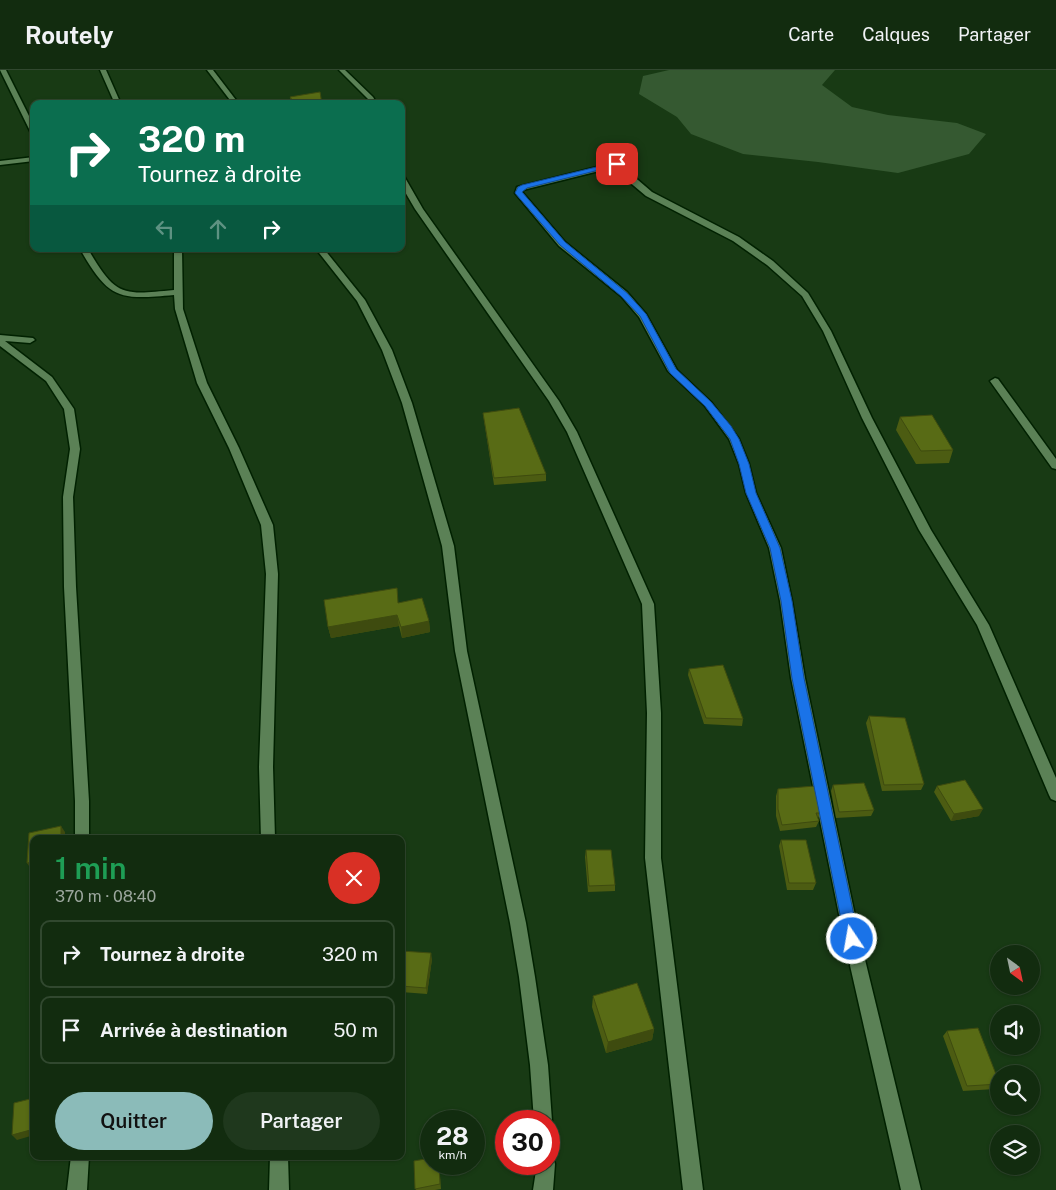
<!DOCTYPE html>
<html lang="fr">
<meta charset="utf-8">
<style>
body{margin:0;font-family:"Public Sans",sans-serif;background:#1f381d;color:#f1f3f6;height:100vh;display:flex;flex-direction:column;font-size:19px;white-space:nowrap}
*{box-sizing:border-box;margin:0}
p{font-size:16px;color:#9ca79e}
.icon{flex:none;width:28px;height:28px;fill:none;stroke:currentColor;stroke-width:2;stroke-linecap:round;stroke-linejoin:round}
.map{position:relative;flex:1;overflow:hidden}
.drawer{position:absolute;left:30px;top:765px;width:375px;height:325px;display:flex;flex-direction:column;background:#122c0f;border-radius:10px;box-shadow:0 1px 4px #0004,0 0 0 1px #31482f}
.drawer>*{flex:none}
.banner{position:absolute;left:30px;top:30px;width:375px;height:152px;border-radius:10px;box-shadow:0 1px 4px #0004,0 0 0 1px #31482f;background:#0b6e4f;color:#fff;overflow:hidden}
.needle{width:32px;rotate:147deg}
.buttons{position:absolute;left:990px;top:875px;display:grid;gap:10px}
.buttons a{display:grid;place-items:center;width:50px;height:50px;border-radius:50%;background:#122c0f;box-shadow:0 1px 4px #0004,0 0 0 1px #31482f;font-size:25px}
.speed{position:absolute;left:420px;top:1040px;display:flex;gap:10px;font-size:25px;font-weight:700;text-align:center}
.speed>*{display:grid;place-content:center;width:65px;height:65px;border-radius:50%;background:#122c0f;box-shadow:0 1px 4px #0004,0 0 0 1px #31482f;line-height:1}
.speed small{font-size:12px;font-weight:400}
.speed .limit{border:8px solid #d22;background:#fff;color:#111}
.pin{position:absolute;display:grid;place-items:center;width:42px;height:42px;color:#fff;margin:-21px;border-radius:10px;box-shadow:0 2px 8px #0006}
.me{position:absolute;width:55px;margin:-28px;rotate:348deg;stroke-linejoin:round;filter:drop-shadow(0 0 4px #0008)}
.turn{display:flex;align-items:center;gap:18px;height:105px;padding:0 25px;font-size:22px}
.turn .icon{width:65px;height:65px;stroke-width:2.5}
.turn b{display:block;font-size:35px;line-height:42px}
.lanes{display:flex;align-items:center;height:48px;padding:0 25px;background:#0003;justify-content:center;gap:25px;direction:ltr}
.lanes .off{opacity:.35}
.round{display:grid;place-items:center;flex:none;width:52px;height:52px;border-radius:26px;background:#1f381d}
.head{display:flex;align-items:center;justify-content:space-between;height:85px;padding:0 25px}
h1{font-size:30px;font-weight:600;line-height:38px;color:#1e9e55}
.primary-button{display:flex;gap:10px;margin-top:auto;padding:10px 25px}
.primary-button a{flex:1;height:58px;border-radius:30px;background:#8bbbb9;color:#111;font-size:20px;font-weight:600;line-height:58px;text-align:center}
.primary-button a+a{background:#1f381d;color:#f1f3f6}
ul{padding:0;list-style:none}
li{display:flex;align-items:center;gap:15px;height:68px;margin:0 10px 8px;padding:0 15px;border:2px solid #31482f;border-radius:10px}
li div{flex:1}
li b{display:block;font-size:19px}
li em{font-style:normal}
header{display:flex;align-items:center;gap:30px;box-sizing:border-box;height:70px;padding:0 25px;background:#122c0f;border-bottom:1px solid #31482f}
header strong{font-size:24px}
nav{display:flex;gap:28px;margin-inline-start:auto;font-size:18px}
.map>svg:first-child{display:block}
.green{fill:#355931}
.lines{fill:none;stroke-linecap:round;stroke-linejoin:round}
.minor-casing{stroke:#002100;stroke-width:3}
.minor{fill:#5b8156;fill-rule:evenodd}
.wall{fill:#4c5c12}
.shaded-wall{fill:#3e4b0f}
.building{fill:#586b15;stroke:#3e4b0f}
.route{fill:#1a73e8;stroke:#114b97}
</style>
<header>
<strong>Routely</strong>
<nav><a>Carte</a><a>Calques</a><a>Partager</a></nav>
</header>
<div class="map">
<svg width="1056" height="1120" viewBox="0 0 1056 1120">
<rect width="100%" height="100%" fill="#183a14"/>
<!-- green -->
<path class="green" d="M 669,0 L 835,0 L 822,15 L 852,37 L 888,45 L 957,53 L 986,64 L 969,84 L 898,103 L 818,92 L 743,84 L 691,64 L 677,47 L 639,24 L 643,6 Z"/>
<g class="lines">
<defs>
<path id="minor" d="M 0,0 L 6,0 L 34,56 L 34,65 L 31,63 Z
M 100,0 L 106,0 L 121,34 L 115,34 Z
M 207,0 L 213,0 L 239,34 L 233,34 Z
M 339,0 L 345,0 L 373,27 L 377,34 L 371,34 L 368,29 Z
M 34,87 L 34,91 L 0,95 L 0,91 Z
M 617,92 L 652,122 L 739,167 L 773,191 L 808,223 L 831,261 L 872,348 L 931,460 L 989,555 L 1056,708 L 1056,731 L 1051,729 L 1049,725 L 977,555 L 919,460 L 862,348 L 823,261 L 802,226 L 767,195 L 733,171 L 646,126 L 621,105 L 615,97 L 523,120 L 523,123 L 565,172 L 627,222 L 646,244 L 677,300 L 711,332 L 739,369 L 749,394 L 756,423 L 781,478 L 792,531 L 805,608 L 860,869 L 921,1120 L 901,1120 L 844,869 L 791,608 L 780,531 L 769,478 L 746,423 L 739,394 L 729,369 L 705,336 L 668,301 L 639,247 L 621,226 L 559,176 L 515,123 L 517,117 Z
M 401,106 L 404,106 L 423,139 L 559,331 L 577,362 L 654,534 L 661,643 L 661,788 L 703,1120 L 683,1120 L 645,788 L 647,643 L 642,534 L 567,362 L 549,331 L 415,139 L 401,115 Z
M 80,179 L 88,179 C 116,227 122,225 174,220 L 174,179 L 182,179 L 183,239 L 207,313 L 239,378 L 273,455 L 278,504 L 273,697 L 275,769 L 261,769 L 259,697 L 266,504 L 261,455 L 229,378 L 197,313 L 175,239 L 174,225 C 119,230 109,230 80,179 Z
M 316,179 L 324,179 L 365,230 L 392,280 L 412,333 L 454,476 L 467,581 L 526,853 L 535,907 L 548,995 L 552,1051 L 549,1058 L 549,1051 L 534,1051 L 530,995 L 519,907 L 510,853 L 455,581 L 442,476 L 402,333 L 382,280 L 357,231 Z
M 0,265 L 33,268 L 35,270 L 30,273 L 5,271 L 52,307 L 74,339 L 80,379 L 73,427 L 76,517 L 89,731 L 89,769 L 75,769 L 75,731 L 64,517 L 63,427 L 70,379 L 64,339 L 46,311 L 0,276 Z
M 995,308 L 998,309 L 1056,389 L 1056,399 L 1052,398 L 990,311 Z
M 71,1086 L 89,1086 L 87,1120 L 67,1120 Z
M 270,1086 L 288,1086 L 289,1120 L 269,1120 Z
M 549,1086 L 553,1087 L 555,1094 L 553,1120 L 533,1120 L 537,1094 L 549,1094 Z"/>
</defs>
<!-- minor casing -->
<use href="#minor" class="minor-casing"/>
<!-- minor -->
<use href="#minor" class="minor"/>
</g>
<!-- wall -->
<path class="wall" d="M 290,27 L 322,34 L 292,34 L 291,32 Z
M 483,343 L 546,404 L 546,411 L 494,415 L 484,350 Z
M 900,347 L 953,380 L 949,393 L 916,394 L 896,360 Z
M 399,533 L 429,551 L 430,562 L 402,568 L 399,556 L 331,568 L 328,557 Z
M 689,599 L 743,649 L 742,656 L 704,654 L 688,605 Z
M 869,646 L 924,714 L 921,720 L 882,721 L 866,653 Z
M 833,715 L 874,740 L 871,746 L 836,748 L 831,721 Z
M 937,716 L 979,746 L 951,751 L 934,722 Z
M 778,719 L 820,743 L 818,749 L 819,751 L 816,757 L 780,761 L 776,746 L 776,726 Z
M 781,770 L 816,813 L 813,820 L 787,820 L 779,776 Z
M 586,780 L 615,815 L 615,821 L 588,822 L 585,787 Z
M 401,881 L 432,889 L 427,924 L 401,922 Z
M 593,926 L 654,959 L 652,970 L 606,983 L 592,937 Z
M 947,961 L 999,1012 L 999,1015 L 995,1019 L 963,1021 L 943,966 Z
M 414,1091 L 439,1094 L 441,1119 L 435,1120 L 416,1120 Z"/>
<!-- shaded-wall -->
<path class="shaded-wall" d="M 397,545 L 399,556 L 331,568 L 328,557 Z
M 429,551 L 430,562 L 402,568 L 401,557 Z
M 983,739 L 979,746 L 951,751 L 954,744 Z
M 61,756 L 65,762 L 65,769 L 61,769 Z
M 34,792 L 34,799 L 31,799 L 27,793 Z
M 431,883 L 432,889 L 427,924 L 426,918 Z
M 654,959 L 652,970 L 606,983 L 608,972 Z
M 34,1059 L 34,1065 L 17,1070 L 12,1065 Z"/>
<!-- building -->
<path class="building" d="M 320,22 L 322,34 L 295,34 L 290,27 Z
M 519,338 L 546,404 L 494,408 L 483,343 Z
M 932,345 L 953,380 L 921,381 L 900,347 Z
M 397,518 L 398,533 L 422,528 L 429,551 L 401,557 L 397,545 L 328,557 L 324,530 Z
M 723,595 L 743,649 L 706,648 L 689,599 Z
M 869,646 L 905,648 L 924,714 L 884,715 Z
M 965,710 L 983,739 L 954,744 L 937,716 Z
M 864,713 L 874,740 L 839,742 L 833,715 Z
M 815,716 L 820,743 L 816,743 L 819,751 L 782,755 L 778,739 L 778,719 Z
M 61,756 L 61,769 L 34,769 L 34,792 L 27,793 L 29,763 Z
M 781,770 L 806,770 L 816,813 L 789,813 Z
M 586,780 L 611,780 L 615,815 L 589,816 Z
M 401,881 L 431,883 L 426,918 L 401,916 Z
M 637,913 L 654,959 L 608,972 L 593,926 Z
M 978,958 L 999,1012 L 999,1014 L 967,1016 L 947,961 Z
M 34,1028 L 34,1059 L 12,1065 L 14,1033 Z
M 431,1088 L 431,1094 L 439,1094 L 440,1114 L 415,1119 L 414,1091 Z"/>
<!-- route -->
<path class="route" d="M 617,92 L 620,94 L 619,95 L 527,118 L 522,122 L 565,172 L 627,223 L 646,244 L 676,299 L 711,332 L 731,356 L 739,369 L 749,394 L 756,423 L 780,478 L 792,531 L 804,608 L 859,869 L 857,874 L 852,876 L 847,874 L 845,869 L 792,608 L 781,531 L 770,478 L 746,423 L 739,394 L 730,369 L 705,336 L 670,303 L 640,246 L 621,226 L 560,175 L 515,123 L 518,117 L 522,115 Z"/>
</svg>
<div class="buttons">
<a><svg class="needle" viewBox="-14 -14 28 28"><path d="M0-13l5 13h-10z" fill="#e53935"/><path d="M0 13l5-13h-10z" fill="#9ca79e"/></svg></a>
<a><svg class="icon" aria-label="sound" viewBox="0 0 24 24"><path d="M4 9h4l5-4v14l-5-4H4zM17 9q2 3 0 6"/></svg></a>
<a><svg class="icon" aria-label="search" viewBox="0 0 24 24"><circle cx="10" cy="10" r="6"/><path d="M15 15l6 6"/></svg></a>
<a><svg class="icon" aria-label="layers" viewBox="0 0 24 24"><path d="M12 4l9 5-9 5-9-5zM3 14l9 5 9-5"/></svg></a>
</div>
<div class="speed"><div>28<small>km/h</small></div><div class="limit">30</div></div>
<div class="pin" style="left:617px;top:94px;background:#d93025"><svg class="icon" aria-label="arrive" viewBox="0 0 24 24"><path d="M6 21V4h12l-3 4 3 4H6"/></svg></div>
<svg class="me" style="left:852px;top:869px" viewBox="-20 -20 40 40"><circle r="17" fill="#1a73e8" stroke="#fff" stroke-width="3"/><path d="M0-11L8 9 0 5-8 9z" fill="#fff"/></svg>
<div class="banner">
<div class="turn"><svg class="icon" aria-label="right" viewBox="0 0 24 24"><path d="M7 20v-9h11M14 6l5 5-5 5"/></svg><div><b>320 m</b>Tournez à droite</div></div>
<div class="lanes"><svg class="icon off" aria-label="left" viewBox="0 0 24 24"><path d="M17 20v-9H6M10 6l-5 5 5 5"/></svg><svg class="icon off" aria-label="ahead" viewBox="0 0 24 24"><path d="M12 20V5M6 11l6-6 6 6"/></svg><svg class="icon" aria-label="right" viewBox="0 0 24 24"><path d="M7 20v-9h11M14 6l5 5-5 5"/></svg></div>
</div>
<section class="drawer">
<div class="head"><div><h1>1 min</h1><p>370 m · 08:40</p></div><a class="round" style="background:#d93025;color:#fff"><svg class="icon" aria-label="close" viewBox="0 0 24 24"><path d="M6 6l12 12M18 6L6 18"/></svg></a></div>
<ul>
<li><svg class="icon" aria-label="right" viewBox="0 0 24 24"><path d="M7 20v-9h11M14 6l5 5-5 5"/></svg><div><b>Tournez à droite</b></div><em>320 m</em></li>
<li><svg class="icon" aria-label="arrive" viewBox="0 0 24 24"><path d="M6 21V4h12l-3 4 3 4H6"/></svg><div><b>Arrivée à destination</b></div><em>50 m</em></li>
</ul>
<div class="primary-button"><a>Quitter</a><a>Partager</a></div>
</section>
</div>
